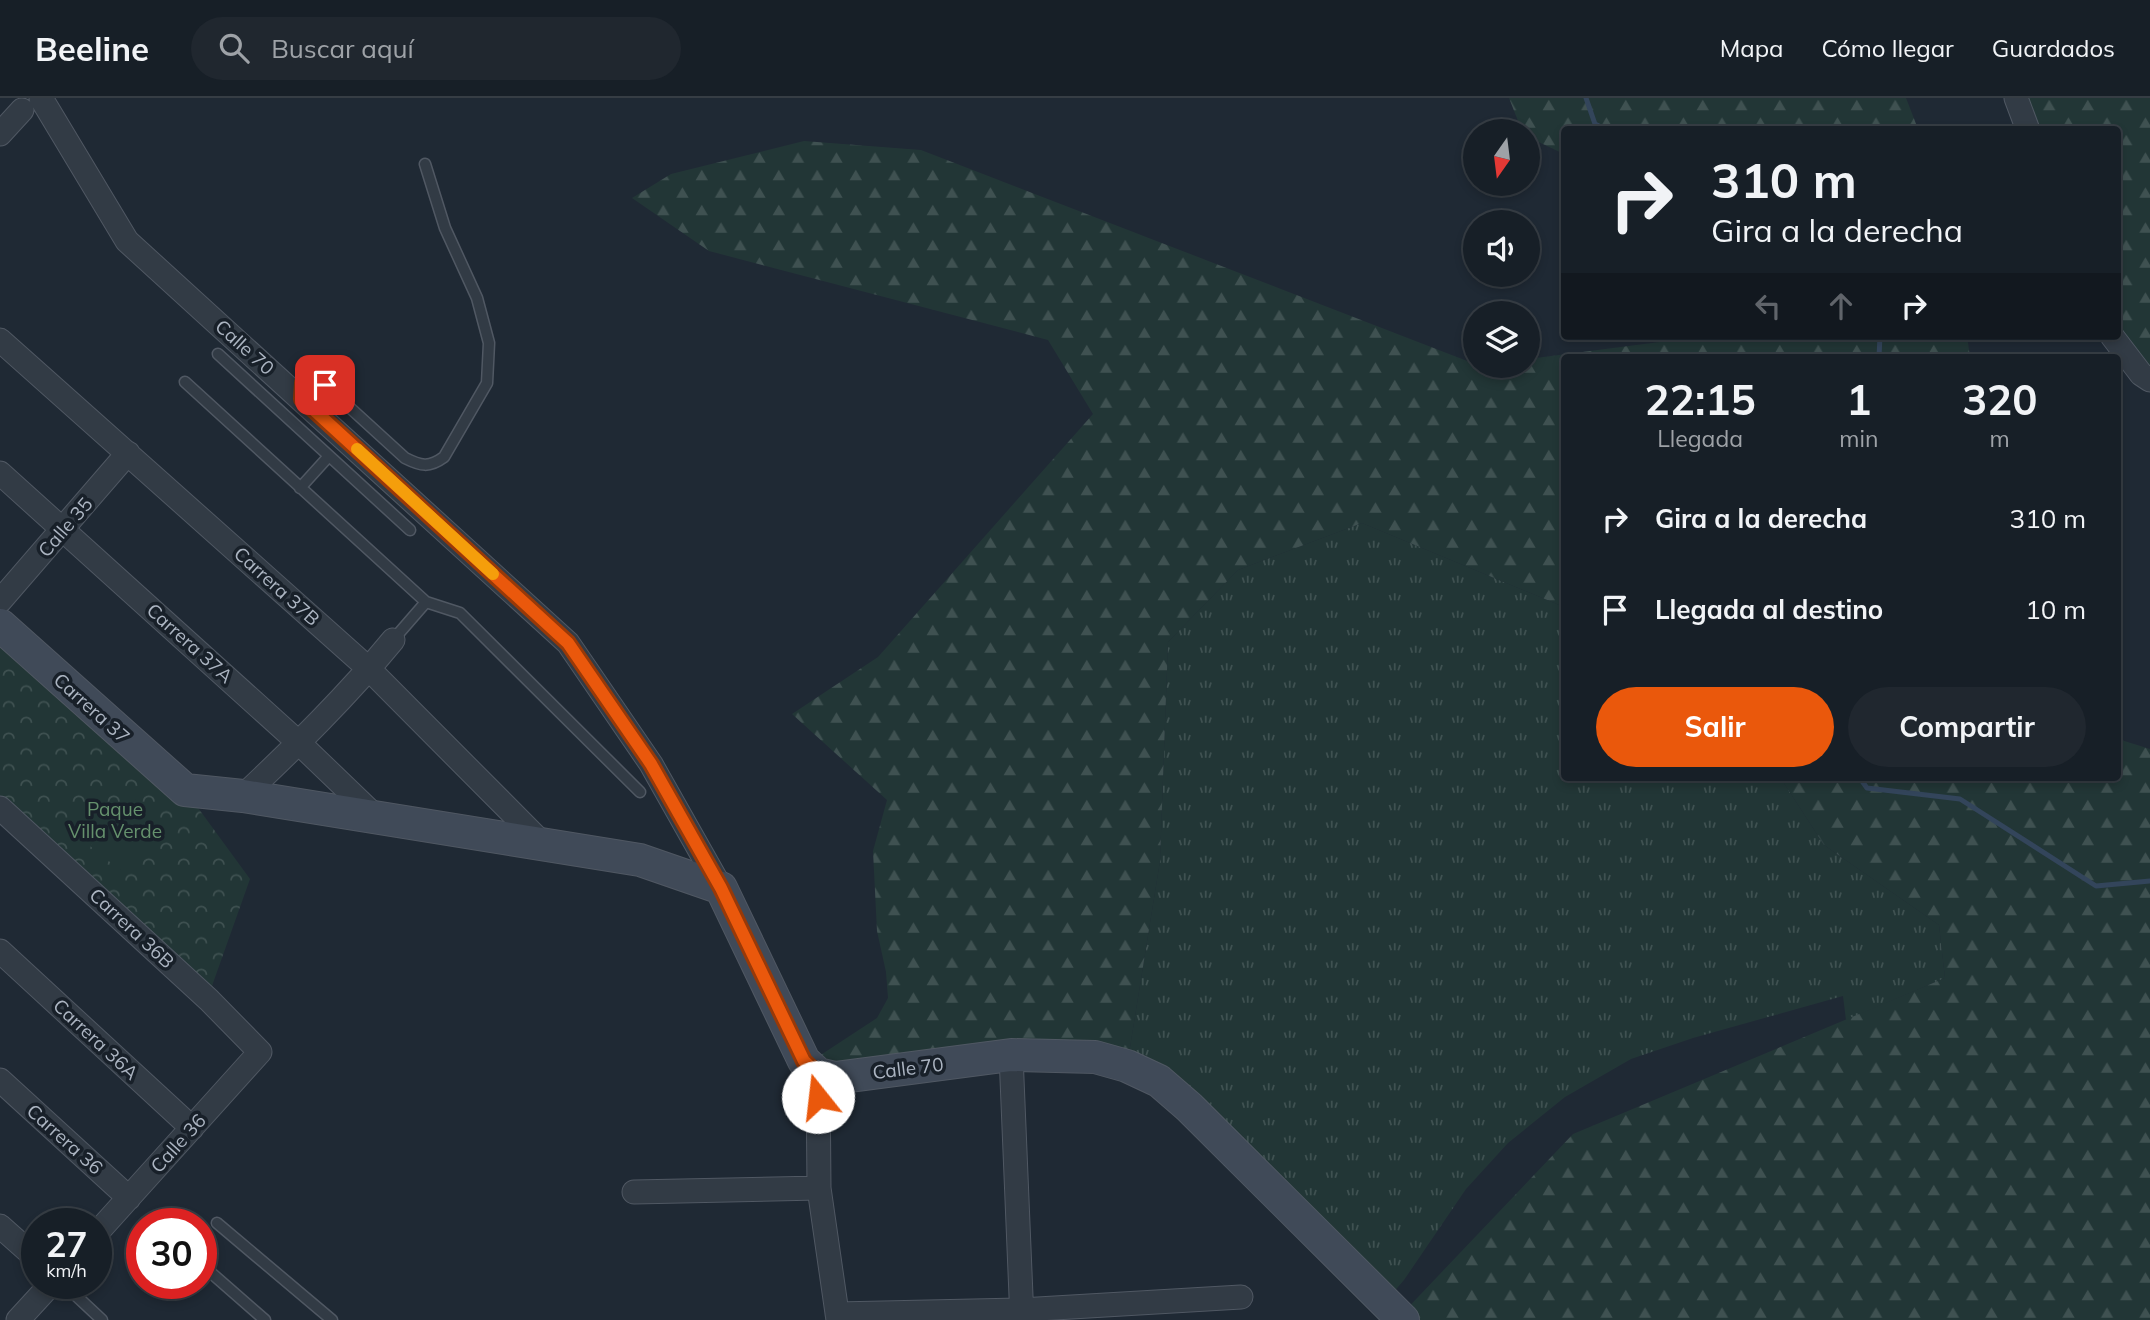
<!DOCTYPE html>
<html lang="es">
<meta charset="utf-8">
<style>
body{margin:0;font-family:Mulish,sans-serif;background:#20272f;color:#f1f3f6;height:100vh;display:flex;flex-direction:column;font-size:26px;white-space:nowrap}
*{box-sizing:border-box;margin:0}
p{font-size:23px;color:#9ea2a7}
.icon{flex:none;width:38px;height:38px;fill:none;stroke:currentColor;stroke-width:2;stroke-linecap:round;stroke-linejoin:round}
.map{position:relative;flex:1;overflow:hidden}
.side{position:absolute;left:1561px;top:256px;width:560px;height:427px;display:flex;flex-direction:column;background:#171f27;border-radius:7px;box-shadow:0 4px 10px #0003,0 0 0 2px #363d44}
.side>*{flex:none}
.guide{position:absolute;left:1561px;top:28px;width:560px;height:214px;border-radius:7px;box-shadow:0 4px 10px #0003,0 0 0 2px #363d44;background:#171f27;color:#f1f3f6;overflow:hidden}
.needle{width:46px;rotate:194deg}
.controls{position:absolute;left:1463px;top:21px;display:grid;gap:14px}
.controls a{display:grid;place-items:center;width:77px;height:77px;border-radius:50%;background:#171f27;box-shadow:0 4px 10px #0003,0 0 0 2px #363d44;font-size:35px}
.speed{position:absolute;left:21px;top:1110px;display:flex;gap:14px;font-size:35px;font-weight:700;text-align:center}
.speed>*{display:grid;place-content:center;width:91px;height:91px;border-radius:50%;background:#171f27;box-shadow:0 4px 10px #0003,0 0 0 2px #363d44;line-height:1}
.speed small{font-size:18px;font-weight:400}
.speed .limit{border:10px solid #d22;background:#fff;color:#111}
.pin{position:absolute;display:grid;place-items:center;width:60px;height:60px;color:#fff;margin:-30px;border-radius:14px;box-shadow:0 4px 10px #0006}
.me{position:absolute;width:77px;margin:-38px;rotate:344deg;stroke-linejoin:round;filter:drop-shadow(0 0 5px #0008)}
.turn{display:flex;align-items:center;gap:24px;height:147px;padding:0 35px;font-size:32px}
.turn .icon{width:91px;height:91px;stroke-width:2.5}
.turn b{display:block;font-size:49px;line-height:60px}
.lanes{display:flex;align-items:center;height:66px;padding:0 35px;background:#0003;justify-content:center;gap:35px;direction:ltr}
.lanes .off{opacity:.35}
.eta{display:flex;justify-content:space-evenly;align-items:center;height:119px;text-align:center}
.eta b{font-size:42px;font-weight:700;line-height:49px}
.primary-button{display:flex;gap:14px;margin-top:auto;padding:14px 35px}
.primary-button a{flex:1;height:80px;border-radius:42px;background:#ea580c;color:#fff;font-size:28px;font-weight:700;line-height:80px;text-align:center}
.primary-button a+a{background:#20272f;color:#f1f3f6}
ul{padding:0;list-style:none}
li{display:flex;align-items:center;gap:21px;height:91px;padding:0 35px}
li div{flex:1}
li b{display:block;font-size:26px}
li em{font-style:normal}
header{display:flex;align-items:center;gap:42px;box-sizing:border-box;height:98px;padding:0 35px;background:#171f27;border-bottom:2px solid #363d44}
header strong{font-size:33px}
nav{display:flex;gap:38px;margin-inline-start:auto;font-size:24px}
.search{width:490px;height:63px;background:#20272f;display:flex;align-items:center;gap:18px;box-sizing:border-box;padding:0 24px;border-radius:38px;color:#9ea2a7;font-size:26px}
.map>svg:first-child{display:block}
.grass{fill:url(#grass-tufts)}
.forest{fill:url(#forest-firs)}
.park{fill:url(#park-crowns)}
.pitch{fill:#223636}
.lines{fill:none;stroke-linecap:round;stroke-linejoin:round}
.stream{stroke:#33455b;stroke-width:5}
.lane-casing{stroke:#505863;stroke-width:13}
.street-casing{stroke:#505863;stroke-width:25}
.secondary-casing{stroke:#505863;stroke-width:34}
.lane{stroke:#323b45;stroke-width:10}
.street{stroke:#323b45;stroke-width:23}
.secondary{stroke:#404a58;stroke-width:32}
.route-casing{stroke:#983908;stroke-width:18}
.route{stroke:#ea580c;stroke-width:12}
.slow{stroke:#f59e0b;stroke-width:12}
.labels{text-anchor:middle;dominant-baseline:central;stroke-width:7;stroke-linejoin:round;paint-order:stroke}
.street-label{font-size:19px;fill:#acb5c2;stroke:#182029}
.park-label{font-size:19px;fill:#65916d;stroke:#182029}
</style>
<header>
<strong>Beeline</strong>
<div class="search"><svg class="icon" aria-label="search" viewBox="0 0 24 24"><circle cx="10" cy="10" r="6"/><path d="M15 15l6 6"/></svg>Buscar aquí</div>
<nav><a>Mapa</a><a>Cómo llegar</a><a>Guardados</a></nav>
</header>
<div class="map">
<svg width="2150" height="1222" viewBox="0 0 2150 1222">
<defs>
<pattern id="grass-tufts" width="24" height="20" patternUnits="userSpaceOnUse" patternTransform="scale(1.75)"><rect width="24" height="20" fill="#223636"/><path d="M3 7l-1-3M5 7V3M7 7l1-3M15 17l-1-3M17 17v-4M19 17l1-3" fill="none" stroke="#3f5151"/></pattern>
<pattern id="forest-firs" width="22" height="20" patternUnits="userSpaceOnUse" patternTransform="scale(1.75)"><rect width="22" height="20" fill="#223636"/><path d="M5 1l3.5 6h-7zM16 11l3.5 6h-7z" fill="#3f5151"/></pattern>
<pattern id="park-crowns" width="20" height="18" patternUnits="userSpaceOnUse" patternTransform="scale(1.75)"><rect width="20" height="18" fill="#223636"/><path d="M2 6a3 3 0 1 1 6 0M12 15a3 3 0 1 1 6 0" fill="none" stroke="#3f5151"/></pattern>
</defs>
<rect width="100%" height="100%" fill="#1f2934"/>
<!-- grass -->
<path class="grass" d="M 1362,425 L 1564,509 L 1564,679 L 1780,679 L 1824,747 L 1939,827 L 1945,880 L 1846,922 L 1843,898 L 1693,940 L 1631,961 L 1565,999 L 1508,1045 L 1466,1091 L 1404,1182 L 1385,1204 L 1127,968 L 1160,763 L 1168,544 L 1238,472 Z"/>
<!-- forest -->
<path class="forest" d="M 1509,0 L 1906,0 L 1918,31 L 1564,32 L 1564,56 L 1528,39 L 1528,33 L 1522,33 Z
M 2016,0 L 2150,0 L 2150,270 L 2118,234 L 2118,32 L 2028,31 Z
M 804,43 L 921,52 L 1475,266 L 1475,268 L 1528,268 L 1528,261 L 1675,242 L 1684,238 L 1967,238 L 1970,259 L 1564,259 L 1564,509 L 1362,425 L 1238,472 L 1168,544 L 1160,763 L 1127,968 L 901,971 L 813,962 L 877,920 L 888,900 L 886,874 L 877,833 L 873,753 L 887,702 L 792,616 L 878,559 L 1093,316 L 1048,242 L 709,153 L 632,100 L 671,76 Z
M 2118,641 L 2150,651 L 2150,1222 L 1401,1222 L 1400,1218 L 1573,1036 L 1945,880 L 1939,827 L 1824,747 L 1780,679 L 2118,679 Z"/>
<!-- park -->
<path class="park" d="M 0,527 L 185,692 L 250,781 L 213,885 L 209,902 L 0,710 Z"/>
<!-- pitch -->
<path class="pitch" d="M 136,701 L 165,729 L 157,734 L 120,772 L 90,748 Z"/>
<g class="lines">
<!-- stream -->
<path class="stream" d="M 1586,0 L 1595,26 L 1607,32
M 1879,259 L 1880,238
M 1859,679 L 1867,690 L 1960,701 L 2096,788 L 2150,783"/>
<defs>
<path id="lane" d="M 218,256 L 410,432
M 185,284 L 426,504 L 460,515 L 640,694
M 302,301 L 303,285 L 314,283 L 325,287 L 405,360 C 421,368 429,370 444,359 L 487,285 L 489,245 L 477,200 L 445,130 L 425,66
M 300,390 L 329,358
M 393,542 L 426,504
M 217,1125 L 332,1222
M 201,1166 L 265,1222
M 70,1192 L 102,1222"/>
<path id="street" d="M 41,0 L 127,143 L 568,545 L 651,666 L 721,790
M 2016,0 L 2028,32
M 0,36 L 22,12
M 2112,238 L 2141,276 L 2150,282
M 0,242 L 369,571 L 543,746
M 0,375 L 299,645 L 376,719
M 0,503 L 128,355
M 243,698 C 296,648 347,598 393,542
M 0,710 L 209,902 L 260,954 L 96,1136
M 0,853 L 192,1030
M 1011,957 L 1022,1222
M 818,976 L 819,1090 L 838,1222
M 0,982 L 129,1100
M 634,1094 L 819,1090
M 0,1128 L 37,1161
M 837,1216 L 1021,1212 L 1241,1199
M 18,1222 L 52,1185"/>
<path id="secondary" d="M 0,527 L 185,692 L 243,698 L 640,762 L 721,790 L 804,963 L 818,976 L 835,980 L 1011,957 L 1095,959 L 1127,968 L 1159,983 L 1189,1009 L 1403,1222"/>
</defs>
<!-- lane casing -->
<use href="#lane" class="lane-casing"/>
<!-- street casing -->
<use href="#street" class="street-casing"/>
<!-- secondary casing -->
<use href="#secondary" class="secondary-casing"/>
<!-- lane -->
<use href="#lane" class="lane"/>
<!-- street -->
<use href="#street" class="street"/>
<!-- secondary -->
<use href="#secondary" class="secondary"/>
</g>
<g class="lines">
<defs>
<path id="route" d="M 325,287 L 314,283 L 303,285 L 302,301 L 568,545 L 651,666 L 721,790 L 804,963 L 818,976 L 818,999"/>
</defs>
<!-- route casing -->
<use href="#route" class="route-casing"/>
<!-- route -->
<use href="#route" class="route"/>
<!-- slow -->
<path class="slow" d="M 357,351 L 493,476"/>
</g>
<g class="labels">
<!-- street labels -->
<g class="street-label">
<text transform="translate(245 249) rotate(42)">Calle 70</text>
<text transform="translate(65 429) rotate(-49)">Calle 35</text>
<text transform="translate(277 488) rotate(42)">Carrera 37B</text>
<text transform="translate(190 545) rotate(42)">Carrera 37A</text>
<text transform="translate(92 610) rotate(42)">Carrera 37</text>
<text transform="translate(132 830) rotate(43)">Carrera 36B</text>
<text transform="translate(96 941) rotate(43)">Carrera 36A</text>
<text transform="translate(908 970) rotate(-7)">Calle 70</text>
<text transform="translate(65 1041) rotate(42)">Carrera 36</text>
<text transform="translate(178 1045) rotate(-48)">Calle 36</text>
</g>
<!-- park labels -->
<g class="park-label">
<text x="115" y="711">Paque<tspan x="115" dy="22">Villa Verde</tspan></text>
</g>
</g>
</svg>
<div class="controls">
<a><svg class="needle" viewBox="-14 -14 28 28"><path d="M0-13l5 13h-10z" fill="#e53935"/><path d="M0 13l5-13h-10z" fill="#9ea2a7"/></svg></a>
<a><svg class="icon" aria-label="sound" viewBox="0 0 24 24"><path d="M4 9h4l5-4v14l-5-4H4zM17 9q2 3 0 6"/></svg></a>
<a><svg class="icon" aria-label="layers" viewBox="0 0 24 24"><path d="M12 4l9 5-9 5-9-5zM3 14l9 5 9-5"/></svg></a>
</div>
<div class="speed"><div>27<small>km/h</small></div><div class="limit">30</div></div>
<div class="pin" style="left:325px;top:287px;background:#d93025"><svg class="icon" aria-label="arrive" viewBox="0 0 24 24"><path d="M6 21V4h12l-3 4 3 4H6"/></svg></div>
<svg class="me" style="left:818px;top:999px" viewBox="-20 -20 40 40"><circle r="19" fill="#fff"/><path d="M0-13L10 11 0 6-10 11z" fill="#ea580c"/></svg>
<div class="guide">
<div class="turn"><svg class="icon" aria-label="right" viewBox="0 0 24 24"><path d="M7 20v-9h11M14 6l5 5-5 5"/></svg><div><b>310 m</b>Gira a la derecha</div></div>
<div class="lanes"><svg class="icon off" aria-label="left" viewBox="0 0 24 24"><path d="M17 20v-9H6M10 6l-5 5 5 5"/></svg><svg class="icon off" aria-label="ahead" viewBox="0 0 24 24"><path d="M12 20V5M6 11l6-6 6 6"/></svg><svg class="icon" aria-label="right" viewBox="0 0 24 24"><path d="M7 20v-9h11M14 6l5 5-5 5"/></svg></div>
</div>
<section class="side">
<div class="eta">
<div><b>22:15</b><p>Llegada</p></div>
<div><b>1</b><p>min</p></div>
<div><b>320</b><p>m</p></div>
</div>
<ul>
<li><svg class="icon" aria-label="right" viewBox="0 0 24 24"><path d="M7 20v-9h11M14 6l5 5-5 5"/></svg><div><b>Gira a la derecha</b></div><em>310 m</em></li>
<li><svg class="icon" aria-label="arrive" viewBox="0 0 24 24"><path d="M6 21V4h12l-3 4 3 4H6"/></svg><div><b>Llegada al destino</b></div><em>10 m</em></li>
</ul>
<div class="primary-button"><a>Salir</a><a>Compartir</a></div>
</section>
</div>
